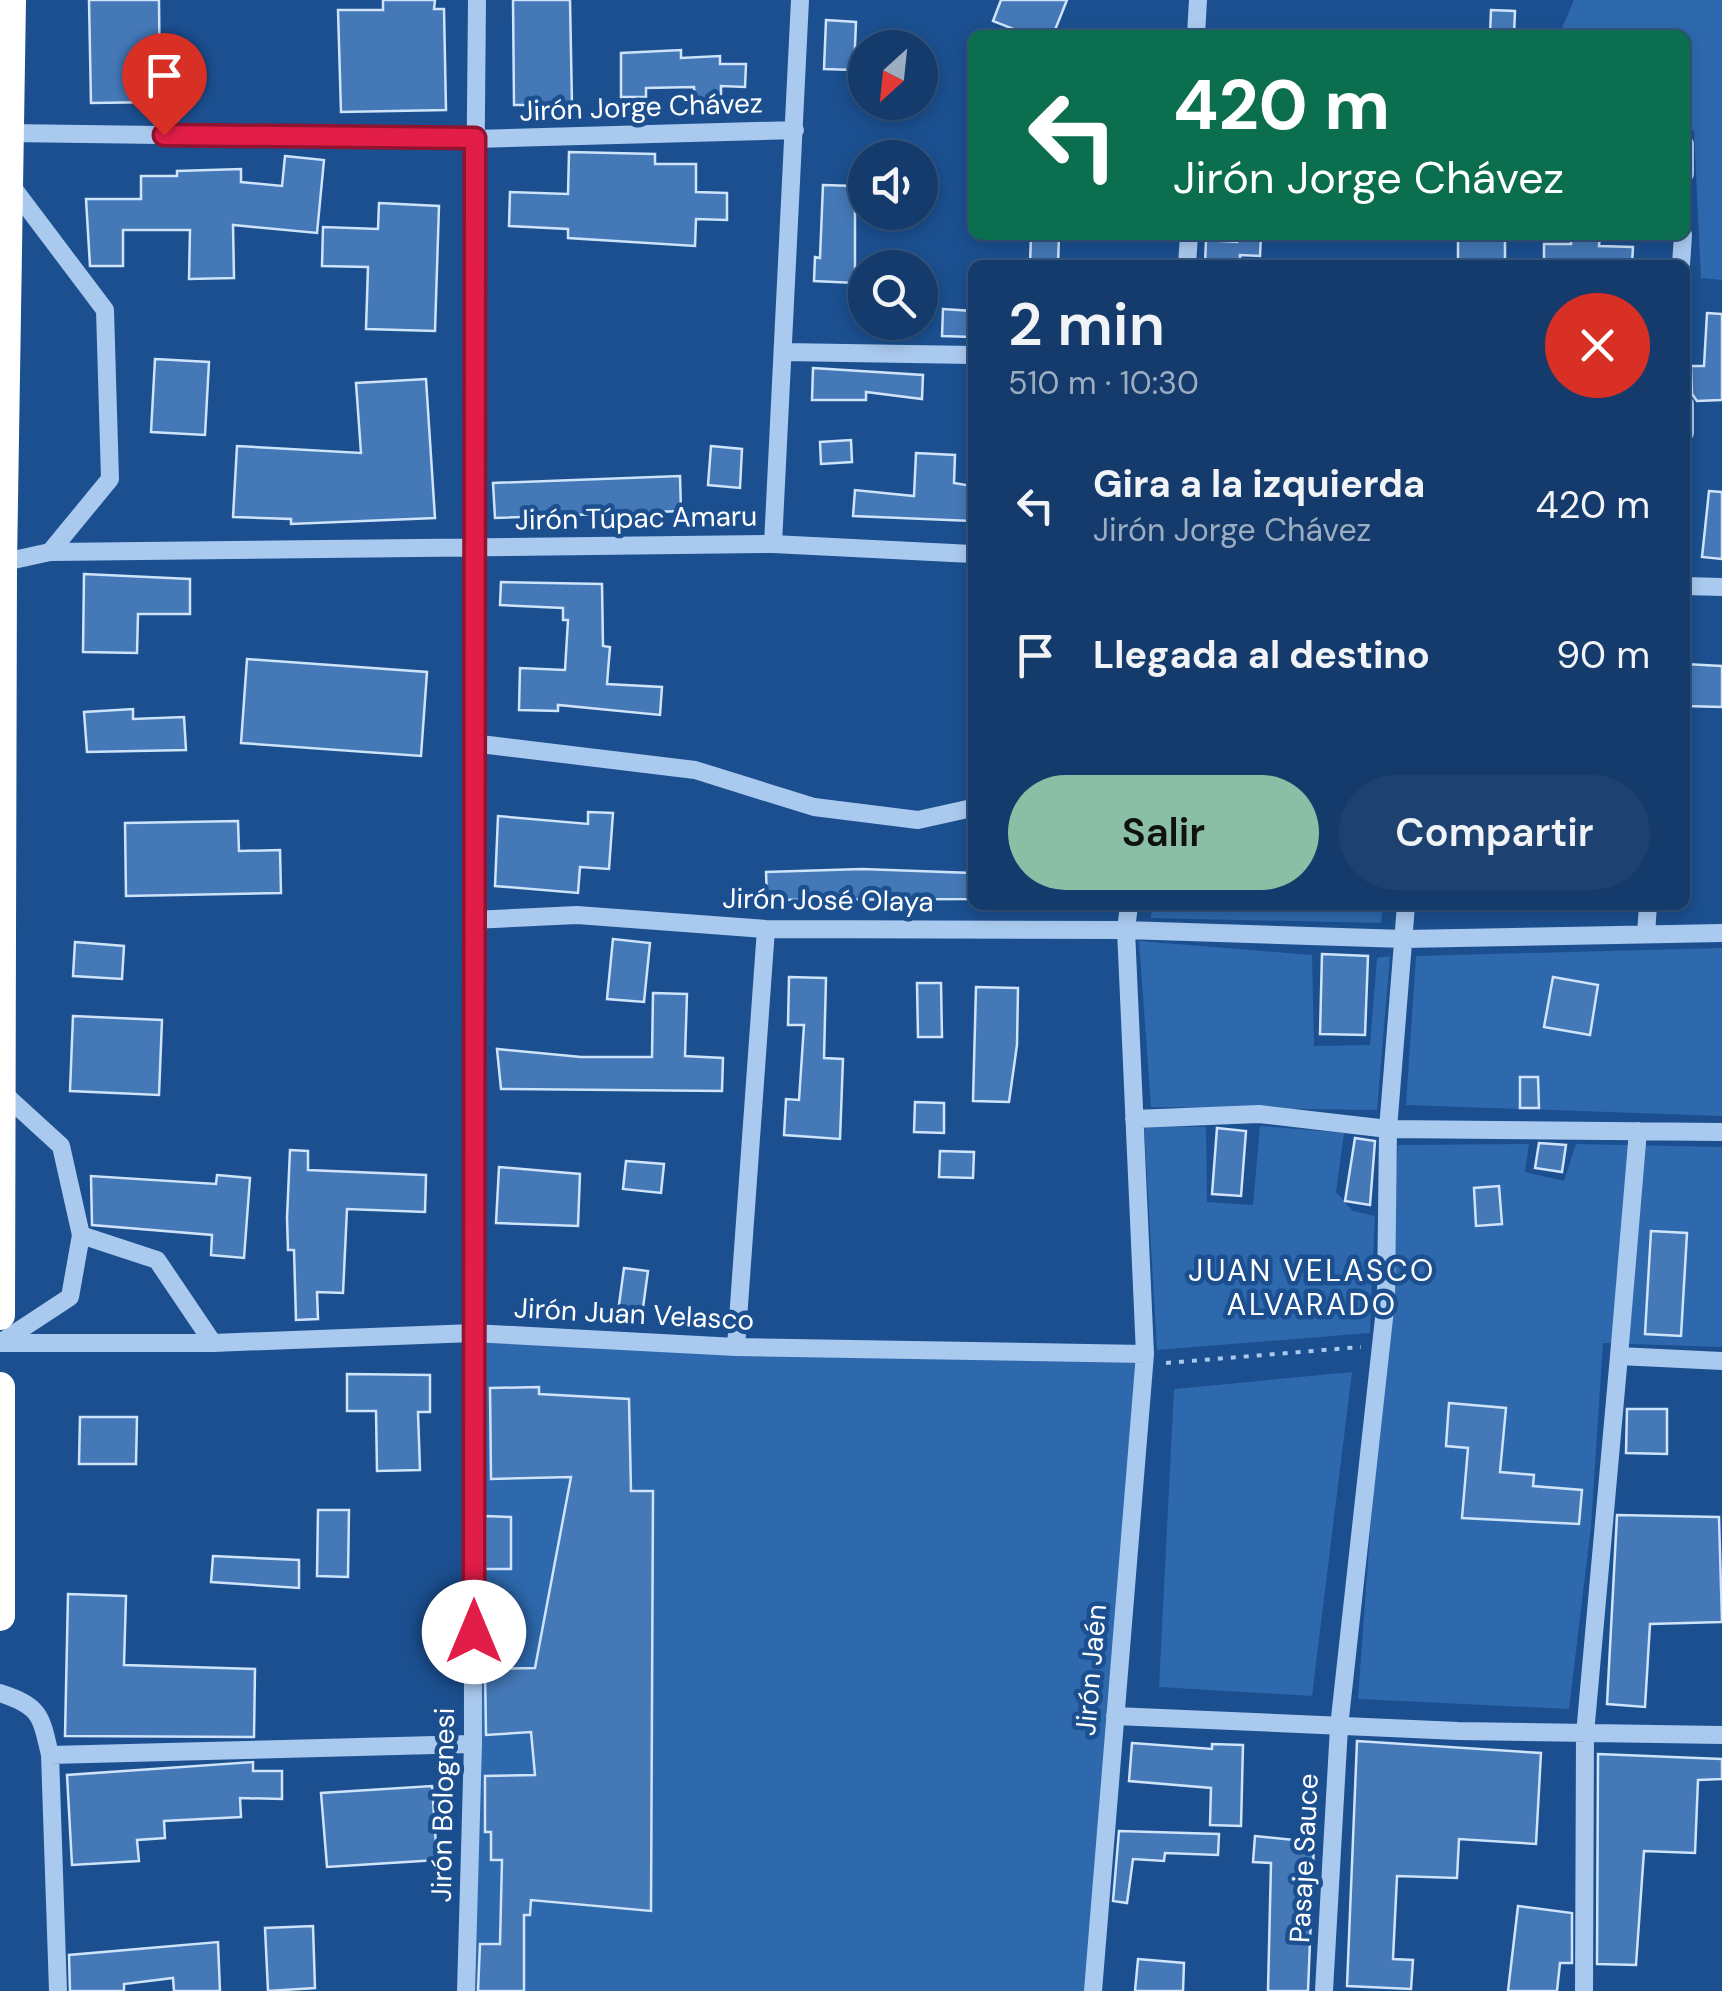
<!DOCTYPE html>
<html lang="es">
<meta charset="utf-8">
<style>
body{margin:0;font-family:"DM Sans",sans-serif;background:#1d4271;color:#f1f3f6;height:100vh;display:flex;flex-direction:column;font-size:38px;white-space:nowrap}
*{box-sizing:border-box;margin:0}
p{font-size:32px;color:#9dadc1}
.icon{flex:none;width:55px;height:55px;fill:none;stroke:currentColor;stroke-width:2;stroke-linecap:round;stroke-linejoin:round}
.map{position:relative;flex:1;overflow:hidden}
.drawer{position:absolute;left:968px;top:260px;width:722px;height:650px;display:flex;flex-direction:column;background:#143b6b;border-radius:15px;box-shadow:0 5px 15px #0003,0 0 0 2px #33557e}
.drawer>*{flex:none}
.hud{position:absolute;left:968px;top:30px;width:722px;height:210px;border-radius:15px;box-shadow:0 5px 15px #0003,0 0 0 2px #33557e;background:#0b6e4f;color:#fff;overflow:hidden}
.needle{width:65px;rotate:207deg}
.tools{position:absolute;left:848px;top:30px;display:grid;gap:20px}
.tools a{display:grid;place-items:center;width:90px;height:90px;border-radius:50%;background:#143b6b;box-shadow:0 5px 15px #0003,0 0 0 2px #33557e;font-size:50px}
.pin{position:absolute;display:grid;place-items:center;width:85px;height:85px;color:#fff;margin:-102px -42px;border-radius:50% 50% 50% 0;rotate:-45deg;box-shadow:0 0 10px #0007}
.pin .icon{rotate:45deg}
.me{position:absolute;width:110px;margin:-55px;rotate:0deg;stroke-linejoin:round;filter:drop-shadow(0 0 8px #0008)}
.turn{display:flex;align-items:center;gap:35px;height:210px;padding:0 40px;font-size:45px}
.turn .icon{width:130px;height:130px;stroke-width:2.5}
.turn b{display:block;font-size:70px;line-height:85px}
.round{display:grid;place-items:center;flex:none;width:105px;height:105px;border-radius:52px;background:#1d4271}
.summary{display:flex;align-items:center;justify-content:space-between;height:170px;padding:0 40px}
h1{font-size:60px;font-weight:600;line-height:75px}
.button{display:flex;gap:20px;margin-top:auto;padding:20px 40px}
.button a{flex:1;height:115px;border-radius:60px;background:#8abfa5;color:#111;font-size:40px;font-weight:600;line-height:115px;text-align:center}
.button a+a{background:#1d4271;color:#f1f3f6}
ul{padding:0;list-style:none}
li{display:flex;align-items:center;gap:30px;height:150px;padding:0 40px}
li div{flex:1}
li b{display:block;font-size:38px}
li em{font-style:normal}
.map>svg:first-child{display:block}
.green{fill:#2e69ad}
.building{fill:#4478b7;stroke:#cfe3fa;stroke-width:2.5}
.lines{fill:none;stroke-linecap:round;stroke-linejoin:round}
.path{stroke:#a9c9ee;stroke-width:4;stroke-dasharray:5 8;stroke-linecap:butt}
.minor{stroke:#a9c9ee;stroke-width:18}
.highway{stroke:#fff;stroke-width:30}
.route-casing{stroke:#92132f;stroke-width:25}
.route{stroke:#e11d48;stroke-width:18}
.labels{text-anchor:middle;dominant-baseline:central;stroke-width:9;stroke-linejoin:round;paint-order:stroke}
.street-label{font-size:28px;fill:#fff;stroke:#1b4f8f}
.neighbourhood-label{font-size:30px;letter-spacing:2.5px;fill:#fff;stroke:#1b4f8f}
</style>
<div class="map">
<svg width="1722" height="1991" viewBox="0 0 1722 1991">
<rect width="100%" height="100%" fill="#1b4f8f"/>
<!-- green -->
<path class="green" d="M 1574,0 L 1722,0 L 1722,280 L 1701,278 L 1694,131 L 1685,130 L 1685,35 L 1559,35 Z
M 1152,905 L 1383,905 L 1381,923 L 1151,918 Z
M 1139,941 L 1312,955 L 1314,1046 L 1370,1045 L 1377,958 L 1390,956 L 1377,1110 L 1151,1107 Z
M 1722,948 L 1722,1116 L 1406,1105 L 1416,956 Z
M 1144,1126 L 1206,1127 L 1207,1202 L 1253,1205 L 1260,1126 L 1344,1133 L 1336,1192 L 1353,1211 L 1375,1216 L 1370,1333 L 1157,1350 Z
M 1529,1144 L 1525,1172 L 1564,1181 L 1576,1144 L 1722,1147 L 1722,1347 L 1603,1343 L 1591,1526 L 1569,1709 L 1358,1699 L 1398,1145 Z
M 473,1333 L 1145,1354 L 1093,1991 L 465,1991 Z
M 1352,1372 L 1312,1696 L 1159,1687 L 1174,1389 Z"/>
<!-- building -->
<path class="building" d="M 89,0 L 159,0 L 160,102 L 91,103 Z
M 383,0 L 435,0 L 434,9 L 444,9 L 446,110 L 341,112 L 338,10 L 383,10 Z
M 513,0 L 570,0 L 572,105 L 514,105 Z
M 1001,0 L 1067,0 L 1053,35 L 1029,35 L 993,21 Z
M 1491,10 L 1515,11 L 1514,35 L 1490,35 Z
M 826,20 L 856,22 L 854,70 L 824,69 Z
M 681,50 L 681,58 L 720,56 L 720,64 L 746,64 L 745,87 L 721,86 L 721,99 L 695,100 L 694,87 L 646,88 L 646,97 L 621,97 L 621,53 Z
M 569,152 L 655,154 L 655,164 L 696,164 L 696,192 L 727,193 L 727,220 L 696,219 L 695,246 L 568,238 L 568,229 L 509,226 L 510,192 L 568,194 Z
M 285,156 L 324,160 L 317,233 L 233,225 L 234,278 L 189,279 L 190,230 L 123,230 L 123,266 L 90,266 L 86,199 L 141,199 L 141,176 L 177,176 L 177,171 L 241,169 L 241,182 L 282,186 Z
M 823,185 L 855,186 L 855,283 L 814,281 L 815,257 L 820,258 Z
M 379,203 L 439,206 L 435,331 L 366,329 L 368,267 L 322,266 L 323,227 L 378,229 Z
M 1031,235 L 1059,235 L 1058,265 L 1030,265 Z
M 1237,235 L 1261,235 L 1260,256 L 1240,255 L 1240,265 L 1205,265 L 1206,240 L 1237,242 Z
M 1458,235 L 1505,235 L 1505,262 L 1458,265 Z
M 1571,235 L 1600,235 L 1599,246 L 1633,247 L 1632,265 L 1544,265 L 1544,244 L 1571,244 Z
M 943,309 L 972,311 L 972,337 L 942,336 Z
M 1707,313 L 1722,314 L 1722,400 L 1697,401 L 1692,394 L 1691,366 L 1704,366 Z
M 155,359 L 209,362 L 205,435 L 151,432 Z
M 813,368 L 923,375 L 922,399 L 866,392 L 866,400 L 812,400 Z
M 426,379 L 435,518 L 291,524 L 291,519 L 233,517 L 237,446 L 361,453 L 356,383 Z
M 851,440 L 852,462 L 821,464 L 820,442 Z
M 711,446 L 742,449 L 740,488 L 708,485 Z
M 916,453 L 955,455 L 954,483 L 972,486 L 972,521 L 853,516 L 855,490 L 914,496 Z
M 680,476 L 681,511 L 495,518 L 493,483 Z
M 1709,491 L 1722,492 L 1722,559 L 1702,557 Z
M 84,574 L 190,579 L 190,614 L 138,614 L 137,653 L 83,652 Z
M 501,582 L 602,584 L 603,646 L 610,647 L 607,684 L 662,687 L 660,715 L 558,705 L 558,711 L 519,710 L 520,668 L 565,670 L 568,620 L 563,620 L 563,608 L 500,605 Z
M 247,659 L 427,672 L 421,756 L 241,743 Z
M 1685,664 L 1722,666 L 1722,707 L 1685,706 Z
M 133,709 L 133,719 L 184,717 L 186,750 L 87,752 L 84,712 Z
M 588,812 L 613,813 L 609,869 L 580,867 L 578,893 L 495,886 L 498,816 L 588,824 Z
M 238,821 L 239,851 L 280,850 L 281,893 L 126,896 L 125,823 Z
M 862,869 L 972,873 L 972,899 L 767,900 L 766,872 Z
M 613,939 L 650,943 L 644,1002 L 607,999 Z
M 75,942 L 124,946 L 122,979 L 73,976 Z
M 1322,954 L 1368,956 L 1365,1035 L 1320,1034 Z
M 789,977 L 826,978 L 824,1058 L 843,1059 L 840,1139 L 784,1135 L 786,1099 L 799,1100 L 804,1025 L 788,1025 Z
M 1553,977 L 1598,985 L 1590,1035 L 1544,1027 Z
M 917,983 L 941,983 L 942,1037 L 918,1037 Z
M 976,987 L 1018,988 L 1017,1045 L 1009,1102 L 973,1101 Z
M 653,993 L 687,994 L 685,1056 L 723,1058 L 722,1091 L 501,1089 L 497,1049 L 581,1057 L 652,1057 Z
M 73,1016 L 162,1020 L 159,1095 L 70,1091 Z
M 1520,1077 L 1538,1077 L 1539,1108 L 1520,1108 Z
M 915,1102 L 944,1103 L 944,1133 L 914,1132 Z
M 1217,1128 L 1246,1131 L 1241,1196 L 1212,1194 Z
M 1355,1138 L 1375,1141 L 1370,1205 L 1345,1201 Z
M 1539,1143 L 1566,1145 L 1562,1172 L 1535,1168 Z
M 290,1150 L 308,1151 L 308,1170 L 426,1175 L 425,1212 L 347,1209 L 343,1293 L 317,1292 L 318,1319 L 296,1320 L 294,1250 L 288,1250 L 287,1218 Z
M 940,1151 L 974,1152 L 973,1178 L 939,1177 Z
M 626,1161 L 664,1164 L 661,1193 L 623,1189 Z
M 499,1167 L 580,1174 L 578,1226 L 496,1223 Z
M 217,1175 L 250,1178 L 244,1258 L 211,1255 L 212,1235 L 92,1225 L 91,1176 L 216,1184 Z
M 1499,1186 L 1502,1224 L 1476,1226 L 1474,1188 Z
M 1651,1231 L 1687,1233 L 1681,1336 L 1645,1334 Z
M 624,1268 L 648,1271 L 642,1315 L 618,1312 Z
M 347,1374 L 430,1375 L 430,1412 L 418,1412 L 420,1470 L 377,1471 L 376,1411 L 347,1411 Z
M 539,1387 L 539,1394 L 629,1399 L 631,1491 L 653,1491 L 651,1911 L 531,1900 L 530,1915 L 524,1915 L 524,1991 L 478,1991 L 480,1944 L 500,1944 L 502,1860 L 491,1860 L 491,1832 L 485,1832 L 485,1776 L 535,1775 L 531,1732 L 486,1735 L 485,1669 L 535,1668 L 571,1477 L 491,1479 L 490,1388 Z
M 1449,1403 L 1506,1408 L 1500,1472 L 1534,1475 L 1533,1486 L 1582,1490 L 1579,1524 L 1462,1518 L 1468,1448 L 1446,1446 Z
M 1627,1409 L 1667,1409 L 1667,1454 L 1626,1453 Z
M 80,1417 L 137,1417 L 136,1464 L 79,1464 Z
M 318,1510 L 349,1510 L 348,1577 L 317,1576 Z
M 1617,1515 L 1719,1517 L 1722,1622 L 1650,1624 L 1645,1707 L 1607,1704 Z
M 485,1516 L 511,1517 L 511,1569 L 485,1569 Z
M 213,1556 L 299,1560 L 299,1588 L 211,1582 Z
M 68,1594 L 126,1596 L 124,1665 L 255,1669 L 254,1737 L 65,1736 Z
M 1357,1741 L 1541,1753 L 1536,1844 L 1459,1839 L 1457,1878 L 1397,1876 L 1393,1959 L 1413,1960 L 1411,1989 L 1347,1986 Z
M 1132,1743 L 1212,1749 L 1212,1744 L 1243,1745 L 1241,1826 L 1210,1825 L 1211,1788 L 1129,1781 Z
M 1598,1754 L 1722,1759 L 1722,1779 L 1698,1780 L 1695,1853 L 1644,1851 L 1636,1965 L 1597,1964 Z
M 253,1762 L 253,1771 L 282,1771 L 282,1799 L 240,1798 L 241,1817 L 164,1821 L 165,1838 L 137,1840 L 139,1861 L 72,1865 L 67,1775 Z
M 432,1786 L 437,1860 L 327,1867 L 321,1793 Z
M 1119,1831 L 1219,1834 L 1218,1855 L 1165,1853 L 1164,1861 L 1133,1859 L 1127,1903 L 1113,1901 Z
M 1255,1836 L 1314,1842 L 1308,1991 L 1268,1991 L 1271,1863 L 1253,1862 Z
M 1518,1906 L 1572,1913 L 1572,1963 L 1560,1963 L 1557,1991 L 1508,1991 Z
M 313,1926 L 315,1988 L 268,1991 L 265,1928 Z
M 218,1942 L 220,1991 L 174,1991 L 173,1978 L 124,1984 L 124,1991 L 70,1991 L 69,1955 Z
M 1138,1959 L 1184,1963 L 1183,1991 L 1135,1991 Z"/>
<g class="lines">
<!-- path -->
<path class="path" d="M 1166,1363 L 1361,1347"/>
<!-- minor -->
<path class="minor" d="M 1196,35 L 1198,0
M 8,133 L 475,139 L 795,130
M 1685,144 L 1685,174
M 10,184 L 105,310 L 110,479 L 50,552
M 1187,265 L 1189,235
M 1681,265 L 1683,235
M 783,352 L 972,355
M 1685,404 L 1685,433
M 773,544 L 800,0
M 0,563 L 50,552 L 773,544 L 972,554
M 1685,586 L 1722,587
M 472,743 L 695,770 L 814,807 L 918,820 L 972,808
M 472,920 L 577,915 L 766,929 L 1126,930 L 1404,939 L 1722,933
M 1646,934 L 1648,905
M 4,1094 L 61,1146 L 81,1235 L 157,1260 L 213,1343
M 1134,1119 L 1259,1114 L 1388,1129 L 1722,1132
M 1638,1131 L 1619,1356 L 1722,1361
M 0,1343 L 213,1343 L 473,1333 L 736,1347 L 1145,1354
M 0,1343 L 70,1297 L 81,1235
M 736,1347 L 766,929
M 0,1693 C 40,1706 41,1715 50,1755 L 58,1991
M 1115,1716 L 1458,1731 L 1722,1735
M 50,1755 L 473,1744
M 466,1991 L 473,1744 L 472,547 L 477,0
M 1093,1991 L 1145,1354 L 1126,930 L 1129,905
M 1324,1991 L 1339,1727 L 1386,1300 L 1388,1129 L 1406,905
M 1584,1991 L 1585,1734 L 1619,1356"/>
<!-- highway -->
<path class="highway" d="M 0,1315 L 2,563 L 11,0
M 0,1387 L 0,1616"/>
</g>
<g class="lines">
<defs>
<path id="route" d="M 164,135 L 475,138 L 474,1632"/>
</defs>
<!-- route casing -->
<use href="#route" class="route-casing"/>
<!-- route -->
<use href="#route" class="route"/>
</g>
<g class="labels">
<!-- street labels -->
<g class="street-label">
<text transform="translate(641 107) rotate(-2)">Jirón Jorge Chávez</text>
<text transform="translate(636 518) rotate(-1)">Jirón Túpac Amaru</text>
<text transform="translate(828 900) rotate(1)">Jirón José Olaya</text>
<text transform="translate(634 1314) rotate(3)">Jirón Juan Velasco</text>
<text transform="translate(1091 1670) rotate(-85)">Jirón Jaén</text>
<text transform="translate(443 1805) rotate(-89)">Jirón Bolognesi</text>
<text transform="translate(1304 1858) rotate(-87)">Pasaje Sauce</text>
</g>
<!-- neighbourhood labels -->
<g class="neighbourhood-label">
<text x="1312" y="1270">JUAN VELASCO<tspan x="1312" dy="34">ALVARADO</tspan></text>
</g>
</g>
</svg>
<div class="tools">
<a><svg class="needle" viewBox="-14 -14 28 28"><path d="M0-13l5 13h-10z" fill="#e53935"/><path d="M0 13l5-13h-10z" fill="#9dadc1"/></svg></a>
<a><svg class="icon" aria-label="sound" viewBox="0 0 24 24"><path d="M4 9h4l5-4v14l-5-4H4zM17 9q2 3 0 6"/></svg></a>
<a><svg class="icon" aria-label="search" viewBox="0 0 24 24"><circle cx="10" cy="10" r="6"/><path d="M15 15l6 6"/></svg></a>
</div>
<div class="pin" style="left:164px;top:135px;background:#d93025"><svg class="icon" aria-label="arrive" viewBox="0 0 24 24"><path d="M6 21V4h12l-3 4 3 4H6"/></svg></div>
<svg class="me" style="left:474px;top:1632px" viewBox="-20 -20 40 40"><circle r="19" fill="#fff"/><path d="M0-13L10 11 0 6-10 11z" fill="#e11d48"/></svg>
<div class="hud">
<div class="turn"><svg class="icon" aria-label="left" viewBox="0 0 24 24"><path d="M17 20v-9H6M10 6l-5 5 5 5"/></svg><div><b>420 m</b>Jirón Jorge Chávez</div></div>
</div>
<section class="drawer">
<div class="summary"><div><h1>2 min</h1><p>510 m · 10:30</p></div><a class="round" style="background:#d93025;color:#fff"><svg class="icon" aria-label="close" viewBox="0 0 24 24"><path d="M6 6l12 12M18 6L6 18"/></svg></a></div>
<ul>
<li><svg class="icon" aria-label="left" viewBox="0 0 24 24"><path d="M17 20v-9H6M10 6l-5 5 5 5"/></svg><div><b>Gira a la izquierda</b><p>Jirón Jorge Chávez</p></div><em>420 m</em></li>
<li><svg class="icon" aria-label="arrive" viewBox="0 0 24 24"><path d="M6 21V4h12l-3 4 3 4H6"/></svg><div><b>Llegada al destino</b></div><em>90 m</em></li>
</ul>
<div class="button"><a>Salir</a><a>Compartir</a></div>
</section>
</div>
